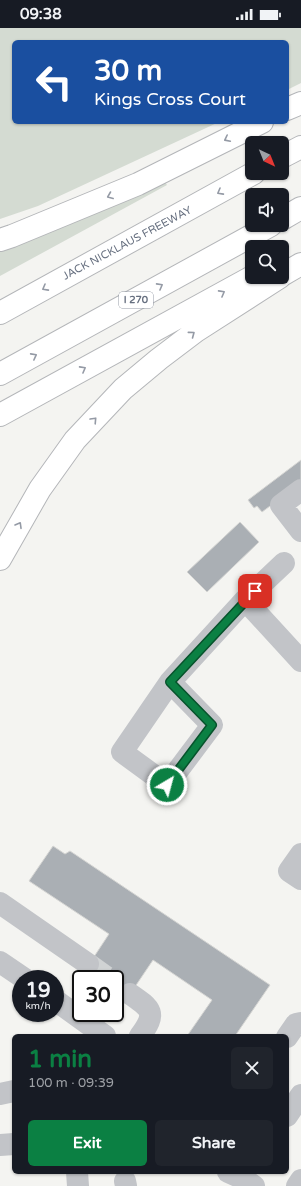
<!DOCTYPE html>
<meta charset="utf-8">
<style>
body{margin:0;font-family:"Varela Round",sans-serif;background:#20242c;color:#f1f3f6;height:100vh;display:flex;flex-direction:column;font-size:15px;white-space:nowrap}
*{box-sizing:border-box;margin:0}
p{font-size:13px;color:#9ea1a6}
.icon{flex:none;width:22px;height:22px;fill:none;stroke:currentColor;stroke-width:2;stroke-linecap:round;stroke-linejoin:round}
.map{position:relative;flex:1;overflow:hidden}
.details{position:absolute;left:12px;top:1006px;width:277px;height:140px;display:flex;flex-direction:column;background:#171b24;border-radius:6px;box-shadow:0 1px 3px #0004}
.details>*{flex:none}
.hud{position:absolute;left:12px;top:12px;width:277px;height:84px;border-radius:6px;box-shadow:0 1px 3px #0004;background:#1a4fa0;color:#fff;overflow:hidden}
.needle{width:26px;rotate:137deg}
.tools{position:absolute;left:245px;top:108px;display:grid;gap:8px}
.tools a{display:grid;place-items:center;width:44px;height:44px;border-radius:6px;background:#171b24;box-shadow:0 1px 3px #0004;font-size:20px}
.speed{position:absolute;left:12px;top:942px;display:flex;gap:8px;font-size:20px;font-weight:700;text-align:center}
.speed>*{display:grid;place-content:center;width:52px;height:52px;border-radius:50%;background:#171b24;box-shadow:0 1px 3px #0004;line-height:1}
.speed small{font-size:10px;font-weight:400}
.speed .limit{border:2px solid #111;border-radius:6px;background:#fff;color:#111}
.pin{position:absolute;display:grid;place-items:center;width:34px;height:34px;color:#fff;margin:-17px;border-radius:8px;box-shadow:0 2px 6px #0006}
.me{position:absolute;width:44px;margin:-22px;rotate:37deg;stroke-linejoin:round;filter:drop-shadow(0 0 3px #0008)}
.turn{display:flex;align-items:center;gap:14px;height:84px;padding:0 16px;font-size:18px}
.turn .icon{width:52px;height:52px;stroke-width:2.5}
.turn b{display:block;font-size:28px;line-height:34px}
.round{display:grid;place-items:center;flex:none;width:42px;height:42px;border-radius:6px;background:#20242c}
.head{display:flex;align-items:center;justify-content:space-between;height:68px;padding:0 16px}
h1{font-size:24px;font-weight:800;line-height:30px;color:#0b8043}
.primary-button{display:flex;gap:8px;margin-top:auto;padding:8px 16px}
.primary-button a{flex:1;height:46px;border-radius:6px;background:#0b8043;color:#fff;font-size:16px;font-weight:800;line-height:46px;text-align:center}
.primary-button a+a{background:#20242c;color:#f1f3f6}
.status{display:flex;justify-content:space-between;align-items:center;height:28px;padding:0 20px;background:#171b24;direction:ltr}
.status svg{height:11px;fill:currentColor}
.map>svg:first-child{display:block}
.green{fill:#d4dbd2}
.building{fill:#aaafb4;stroke:#d5d5d3}
.lines{fill:none;stroke-linecap:round;stroke-linejoin:round}
.minor-tunnel{stroke:#d0d3d4;stroke-width:22;stroke-dasharray:22 11;stroke-linecap:butt}
.highway-casing{stroke:#b4b6b9;stroke-width:24}
.minor{stroke:#c2c4c8;stroke-width:22}
.highway{stroke:#fff;stroke-width:22}
.oneway{stroke:#949aa5}
.route-casing{stroke:#07532c;stroke-width:10}
.route{stroke:#0b8043;stroke-width:7}
.labels{text-anchor:middle;dominant-baseline:central;stroke-width:4;stroke-linejoin:round;paint-order:stroke}
.shield{fill:#fff;stroke:#949aa5;stroke-width:1}
.shield-label{font-size:10px;font-weight:bold;fill:#666f7f}
.street-label{font-size:11px;fill:#666f7f;stroke:#fff}
</style>
<div class="status"><b>09:38</b><svg viewBox="0 0 49 12"><path d="M0 12V9h3v3zM5 12V6h3v6zM10 12V3h3v9zM15 12V0h3v12zM26 1h20v11H26zM47 4h2v5h-2z"/></svg></div>
<div class="map">
<svg width="301" height="1158" viewBox="0 0 301 1158">
<rect width="100%" height="100%" fill="#f4f4f1"/>
<!-- green -->
<path class="green" d="M 0,0 L 301,0 L 301,55 L 287,62 L 287,14 L 14,14 L 14,94 L 219,94 L 38,178 L 0,191 Z
M 163,151 L 167,157 L 0,248 L 0,221 Z"/>
<!-- building -->
<path class="building" d="M 301,432 L 301,455 L 262,484 L 257,478 L 254,480 L 248,472 Z
M 240,494 L 259,514 L 207,564 L 187,544 Z
M 53,818 L 65,826 L 70,823 L 270,957 L 235,1008 L 187,1008 L 212,972 L 153,932 L 122,978 L 115,974 L 115,951 L 81,951 L 80,950 L 109,906 L 29,853 Z"/>
<g class="lines">
<!-- minor-tunnel -->
<path class="minor-tunnel" d="M 88,936 L 109,951"/>
<defs>
<path id="highway" d="M 287,81 L 301,75
M 282,129 L 301,119
M 282,191 L 301,180
M 0,212 L 12,208 L 138,156 L 262,94
M 282,247 L 301,236
M 0,285 L 254,145
M 0,346 L 271,197
M 0,387 L 252,249
M 0,531 L 40,461 L 75,412 L 123,361 L 159,331 L 196,303 L 280,249"/>
</defs>
<!-- highway casing -->
<use href="#highway" class="highway-casing"/>
<!-- minor -->
<path class="minor" d="M 301,462 L 281,477 L 301,503
M 245,572 L 301,633
M 170,654 L 212,697 L 167,757 L 122,724 L 170,654 L 245,572 L 284,535
M 301,826 L 289,843 L 301,851
M 0,875 L 88,936
M 0,934 L 25,951
M 130,966 C 152,981 157,985 140,1008
M 55,972 L 105,1008
M 287,1009 L 296,996 L 301,995
M 0,1066 L 14,1063
M 287,1088 L 301,1067
M 0,1117 L 14,1116
M 77,1144 L 78,1158
M 228,1144 L 244,1151 L 254,1158
M 125,1153 L 126,1158
M 297,1158 L 301,1152"/>
<!-- highway -->
<use href="#highway" class="highway"/>
</g>
<!-- one-way arrows -->
<defs><path id="oneway-chevron" d="M-2-3.5L2.5 0L-2 3.5" fill="none" stroke-width="1.6" stroke-linecap="round" stroke-linejoin="round"/></defs>
<g class="oneway">
<use href="#oneway-chevron" transform="translate(227 111) rotate(153)"/>
<use href="#oneway-chevron" transform="translate(220 164) rotate(151)"/>
<use href="#oneway-chevron" transform="translate(110 168) rotate(158)"/>
<use href="#oneway-chevron" transform="translate(160 258) rotate(-29)"/>
<use href="#oneway-chevron" transform="translate(45 260) rotate(151)"/>
<use href="#oneway-chevron" transform="translate(222 265) rotate(-29)"/>
<use href="#oneway-chevron" transform="translate(192 306) rotate(-37)"/>
<use href="#oneway-chevron" transform="translate(34 328) rotate(-28)"/>
<use href="#oneway-chevron" transform="translate(83 341) rotate(-29)"/>
<use href="#oneway-chevron" transform="translate(94 392) rotate(-47)"/>
<use href="#oneway-chevron" transform="translate(19 497) rotate(-60)"/>
</g>
<g class="lines">
<defs>
<path id="route" d="M 167,757 L 212,697 L 170,654 L 255,563"/>
</defs>
<!-- route casing -->
<use href="#route" class="route-casing"/>
<!-- route -->
<use href="#route" class="route"/>
</g>
<g class="labels">
<!-- shield labels -->
<rect class="shield" x="119" y="264" width="34" height="16" rx="3"/>
<g class="shield-label">
<text x="136" y="272">I 270</text>
</g>
<!-- street labels -->
<g class="street-label">
<text transform="translate(127 215) rotate(-28)">JACK NICKLAUS FREEWAY</text>
</g>
</g>
</svg>
<div class="tools">
<a><svg class="needle" viewBox="-14 -14 28 28"><path d="M0-13l5 13h-10z" fill="#e53935"/><path d="M0 13l5-13h-10z" fill="#9ea1a6"/></svg></a>
<a><svg class="icon" aria-label="sound" viewBox="0 0 24 24"><path d="M4 9h4l5-4v14l-5-4H4zM17 9q2 3 0 6"/></svg></a>
<a><svg class="icon" aria-label="search" viewBox="0 0 24 24"><circle cx="10" cy="10" r="6"/><path d="M15 15l6 6"/></svg></a>
</div>
<div class="speed"><div>19<small>km/h</small></div><div class="limit">30</div></div>
<div class="pin" style="left:255px;top:563px;background:#d93025"><svg class="icon" aria-label="arrive" viewBox="0 0 24 24"><path d="M6 21V4h12l-3 4 3 4H6"/></svg></div>
<svg class="me" style="left:167px;top:757px" viewBox="-20 -20 40 40"><circle r="17" fill="#0b8043" stroke="#fff" stroke-width="3"/><path d="M0-11L8 9 0 5-8 9z" fill="#fff"/></svg>
<div class="hud">
<div class="turn"><svg class="icon" aria-label="left" viewBox="0 0 24 24"><path d="M17 20v-9H6M10 6l-5 5 5 5"/></svg><div><b>30 m</b>Kings Cross Court</div></div>
</div>
<section class="details">
<div class="head"><div><h1>1 min</h1><p>100 m · 09:39</p></div><a class="round"><svg class="icon" aria-label="close" viewBox="0 0 24 24"><path d="M6 6l12 12M18 6L6 18"/></svg></a></div>
<div class="primary-button"><a>Exit</a><a>Share</a></div>
</section>
</div>
